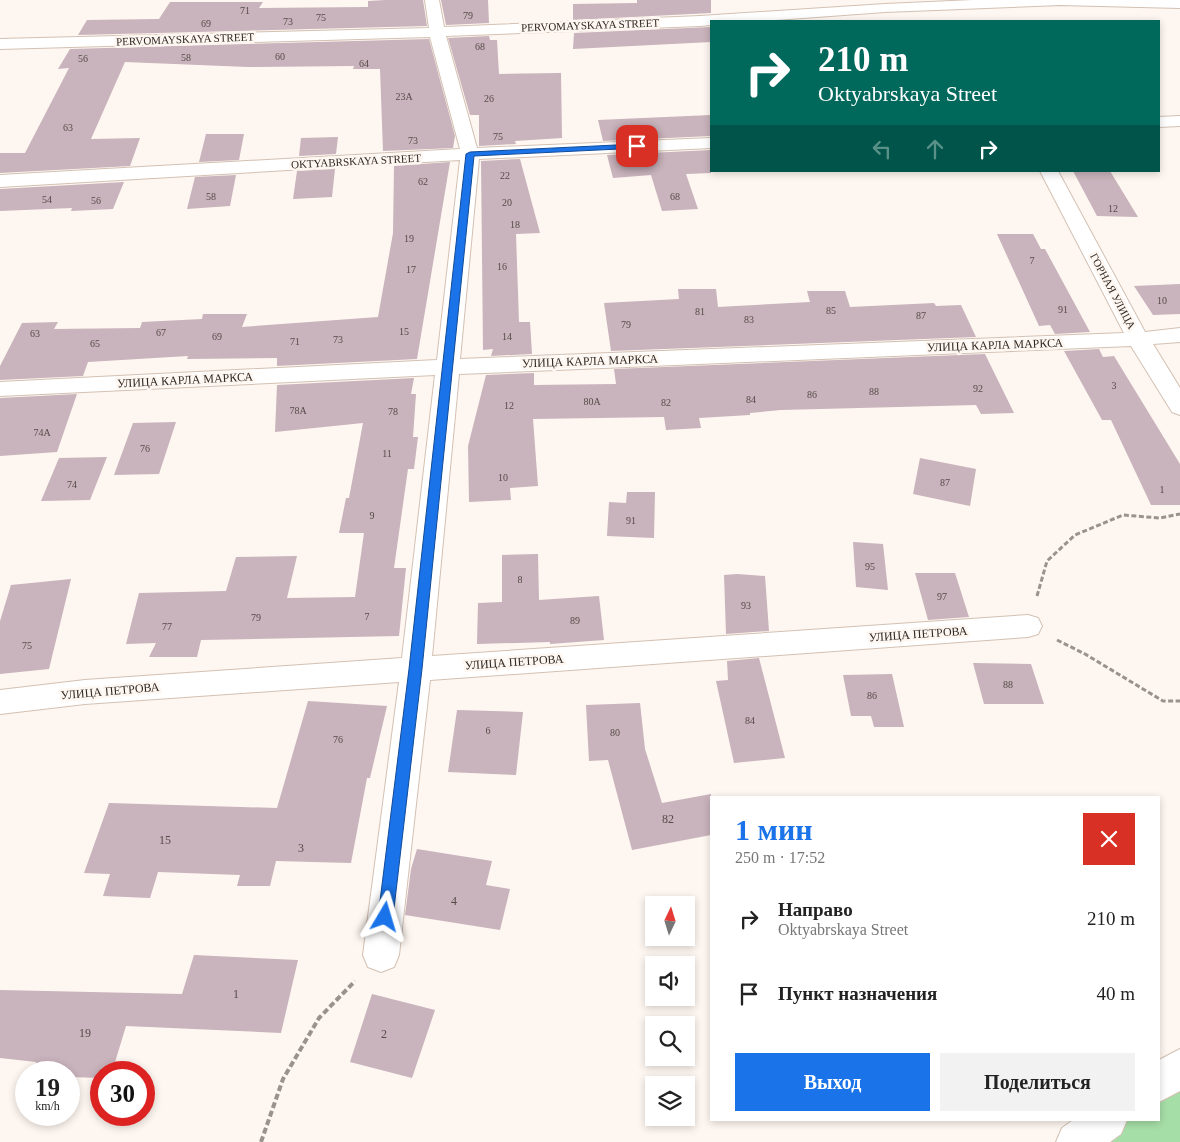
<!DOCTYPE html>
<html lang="ru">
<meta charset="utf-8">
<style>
body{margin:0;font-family:"Times New Roman",serif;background:#f2f2f2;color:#222;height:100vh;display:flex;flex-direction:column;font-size:19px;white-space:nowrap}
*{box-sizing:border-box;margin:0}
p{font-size:16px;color:#767676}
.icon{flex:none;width:28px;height:28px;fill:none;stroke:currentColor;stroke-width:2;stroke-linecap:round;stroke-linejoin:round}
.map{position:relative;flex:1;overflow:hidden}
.panel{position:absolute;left:710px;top:796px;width:450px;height:325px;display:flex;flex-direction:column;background:#fff;border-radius:0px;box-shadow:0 2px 8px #0003}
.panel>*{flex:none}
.hud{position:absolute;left:710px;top:20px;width:450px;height:152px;border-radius:0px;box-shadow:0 2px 8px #0003;background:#00695c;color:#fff;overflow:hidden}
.needle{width:32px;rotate:4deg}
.buttons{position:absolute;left:645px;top:896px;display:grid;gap:10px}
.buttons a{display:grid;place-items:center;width:50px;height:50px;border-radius:0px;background:#fff;box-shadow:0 2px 8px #0003;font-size:25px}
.speed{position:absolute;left:15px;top:1061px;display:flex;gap:10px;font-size:25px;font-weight:700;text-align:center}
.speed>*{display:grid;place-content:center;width:65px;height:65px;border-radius:50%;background:#fff;box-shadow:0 2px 8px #0003;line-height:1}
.speed small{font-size:12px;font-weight:400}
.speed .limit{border:8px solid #d22;background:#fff;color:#111}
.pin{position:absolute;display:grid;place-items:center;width:42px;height:42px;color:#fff;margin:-21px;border-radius:10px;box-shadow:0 2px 8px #0006}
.me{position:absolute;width:55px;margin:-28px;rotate:7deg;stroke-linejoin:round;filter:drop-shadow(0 0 4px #0008)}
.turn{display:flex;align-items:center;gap:18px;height:105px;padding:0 25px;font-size:22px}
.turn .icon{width:65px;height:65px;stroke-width:2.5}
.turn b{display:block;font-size:35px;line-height:42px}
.lanes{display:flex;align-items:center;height:48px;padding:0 25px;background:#0003;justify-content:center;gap:25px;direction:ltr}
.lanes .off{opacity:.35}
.round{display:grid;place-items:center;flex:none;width:52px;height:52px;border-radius:0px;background:#f2f2f2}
.head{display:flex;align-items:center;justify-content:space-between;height:85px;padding:0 25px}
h1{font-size:30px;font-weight:600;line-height:38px;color:#1a73e8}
.button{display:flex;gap:10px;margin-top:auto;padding:10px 25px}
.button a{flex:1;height:58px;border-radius:0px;background:#1a73e8;color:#fff;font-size:20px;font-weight:600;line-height:58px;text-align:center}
.button a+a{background:#f2f2f2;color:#222}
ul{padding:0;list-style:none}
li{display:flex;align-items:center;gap:15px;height:75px;padding:0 25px}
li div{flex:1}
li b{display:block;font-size:19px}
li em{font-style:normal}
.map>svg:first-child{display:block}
.green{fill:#a6dea7}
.building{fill:#c9b3bc}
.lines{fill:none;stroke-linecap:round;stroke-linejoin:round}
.minor-casing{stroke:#d3c1b3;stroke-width:2}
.path-far1{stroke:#9a938d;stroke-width:3;stroke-dasharray:5 2.5;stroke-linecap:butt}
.path{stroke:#9a938d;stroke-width:4;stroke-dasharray:6 3;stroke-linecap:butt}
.minor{fill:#fff;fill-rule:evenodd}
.route{fill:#1a73e8;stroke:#114b97}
.labels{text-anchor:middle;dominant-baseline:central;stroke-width:5;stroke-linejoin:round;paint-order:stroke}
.number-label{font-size:10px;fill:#564b49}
.far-street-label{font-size:11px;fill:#2f2823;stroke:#fef6f0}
.street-label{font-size:12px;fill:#2f2823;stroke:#fef6f0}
.near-number-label{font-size:12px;fill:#564b49}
</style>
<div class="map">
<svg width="1180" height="1142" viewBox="0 0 1180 1142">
<rect width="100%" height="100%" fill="#fef6f0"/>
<!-- green -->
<path class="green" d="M 1180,1061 L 1180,1142 L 1061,1142 L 1094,1120 L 1159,1120 L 1159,1076 Z"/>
<!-- building -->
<path class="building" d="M 385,0 L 423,0 L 427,26 L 78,35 L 87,20 L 159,19 L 170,2 L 263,2 L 259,8 L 368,7 L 368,1 Z
M 441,0 L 488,0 L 489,23 L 446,25 Z
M 637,0 L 711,0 L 711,13 L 573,20 L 573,4 L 637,3 Z
M 711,27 L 711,42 L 573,49 L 574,33 Z
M 489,36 L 490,40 L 497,40 L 499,74 L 561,73 L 562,138 L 515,141 L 516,144 L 479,146 L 479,115 L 470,115 L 448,38 Z
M 429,39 L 455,136 L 453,148 L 383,151 L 380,69 L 353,69 L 354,66 L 248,67 L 125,62 L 91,139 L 140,138 L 130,166 L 0,173 L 0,153 L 25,153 L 69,68 L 58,69 L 70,49 Z
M 711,115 L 711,136 L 603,141 L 598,120 Z
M 206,134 L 244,134 L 239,160 L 199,162 Z
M 338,137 L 336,154 L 299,156 L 301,138 Z
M 711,150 L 711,173 L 686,174 L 698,209 L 662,211 L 651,175 L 613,178 L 607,155 Z
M 520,159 L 540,233 L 516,234 L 519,322 L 530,322 L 532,354 L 491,356 L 493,349 L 483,350 L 481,161 Z
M 450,162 L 417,359 L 277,366 L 277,358 L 187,359 L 188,356 L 88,362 L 83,376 L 0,380 L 0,366 L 22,323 L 58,322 L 54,329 L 140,328 L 142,322 L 202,319 L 203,314 L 247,314 L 242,327 L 378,317 L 393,233 L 394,166 Z
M 335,169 L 332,197 L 293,199 L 297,171 Z
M 1073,171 L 1110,171 L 1138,217 L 1097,216 Z
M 236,175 L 230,206 L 187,209 L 195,177 Z
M 124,182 L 113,209 L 71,211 L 72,208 L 0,211 L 0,189 Z
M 997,234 L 1033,234 L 1041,249 L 1045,249 L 1090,332 L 1055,334 L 1050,325 L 1039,326 Z
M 1180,284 L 1180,314 L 1153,315 L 1134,286 Z
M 678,289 L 716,289 L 718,307 L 810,302 L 807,291 L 845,291 L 850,307 L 934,303 L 936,306 L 961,305 L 976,337 L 611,351 L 604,303 L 679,299 Z
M 1099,349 L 1103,357 L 1114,356 L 1180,464 L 1180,505 L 1151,505 L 1111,420 L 1102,420 L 1064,351 Z
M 985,354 L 1014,413 L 981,414 L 976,405 L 781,410 L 750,413 L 750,415 L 699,418 L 701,428 L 666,430 L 664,417 L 533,419 L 538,486 L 510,488 L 511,500 L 469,502 L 468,446 L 486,375 L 534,373 L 534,385 L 616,384 L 614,369 Z
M 414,378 L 411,394 L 416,394 L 413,437 L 418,437 L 414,469 L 408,469 L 394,568 L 406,568 L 399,636 L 201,640 L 197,657 L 149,657 L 156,643 L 126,644 L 139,593 L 226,591 L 236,557 L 297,556 L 287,598 L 355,597 L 364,533 L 339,533 L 346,498 L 349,498 L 363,423 L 275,432 L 277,385 Z
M 77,394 L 57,452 L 0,456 L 0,398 Z
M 176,422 L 159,474 L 114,475 L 133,423 Z
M 107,457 L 90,500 L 41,501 L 59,458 Z
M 920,458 L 976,469 L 970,506 L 913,494 Z
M 627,492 L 655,492 L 654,538 L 607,536 L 609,502 L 626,503 Z
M 853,542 L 883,544 L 888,590 L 856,587 Z
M 538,554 L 539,600 L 599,596 L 604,640 L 550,644 L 550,642 L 477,644 L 478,603 L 502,602 L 502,555 Z
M 915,573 L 955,573 L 969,617 L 928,620 Z
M 737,574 L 765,576 L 769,631 L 726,634 L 724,575 Z
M 71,579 L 49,669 L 0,674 L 0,621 L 11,585 Z
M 759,658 L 785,758 L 734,763 L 716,681 L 728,680 L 727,661 Z
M 973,663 L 1031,664 L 1044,704 L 984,704 Z
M 892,674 L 904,727 L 874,727 L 871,716 L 851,716 L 843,675 Z
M 308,701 L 387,706 L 370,778 L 367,778 L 351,863 L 276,861 L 270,886 L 237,886 L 240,875 L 158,872 L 150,898 L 103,896 L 110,874 L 84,873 L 109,803 L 277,808 Z
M 640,703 L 645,749 L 662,803 L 711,794 L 711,835 L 632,850 L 608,760 L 589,761 L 586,705 Z
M 457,710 L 523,712 L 516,775 L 448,772 Z
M 417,849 L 492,861 L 486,885 L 510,889 L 500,930 L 405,915 L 411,869 Z
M 194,955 L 298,960 L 281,1033 L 126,1026 L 112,1072 L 101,1072 L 101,1078 L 69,1077 L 69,1072 L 33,1072 L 36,1062 L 0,1058 L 0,990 L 182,994 Z
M 372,994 L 435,1010 L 412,1078 L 350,1062 Z"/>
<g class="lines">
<defs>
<path id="minor" d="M 425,0 L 439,0 L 444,27 L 700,16 L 885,4 L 973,0 L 1180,0 L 1180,8 L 1060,5 L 885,12 L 761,21 L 711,21 L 711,25 L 700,26 L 446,36 L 477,148 L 711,138 L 711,148 L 479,159 L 460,359 L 1124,333 L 1040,171 L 1058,171 L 1145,332 L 1180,328 L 1180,342 L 1153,344 L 1180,388 L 1180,415 L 1172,412 L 1131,346 L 459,374 L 432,656 L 1028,615 L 1038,618 L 1042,626 L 1038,634 L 1028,637 L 430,680 L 399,955 L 394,967 L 381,972 L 368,967 L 363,955 L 399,682 L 85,704 L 0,714 L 0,690 L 85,680 L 402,658 L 435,375 L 0,396 L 0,382 L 437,360 L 460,160 L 0,187 L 0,175 L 460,149 L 430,37 L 0,49 L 0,39 L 429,28 Z
M 1180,116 L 1180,126 L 1159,127 L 1159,117 Z
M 1180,1049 L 1180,1091 L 1159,1102 L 1159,1060 Z
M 1073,1120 L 1127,1120 L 1121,1134 L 1110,1142 L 1056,1142 L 1062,1128 Z"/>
</defs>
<!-- minor casing -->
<use href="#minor" class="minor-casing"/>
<!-- path-far1 -->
<path class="path-far1" d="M 1037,596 L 1047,561 L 1075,535 L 1123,515 L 1160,518 L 1180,514
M 1057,640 L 1085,654 L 1163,701 L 1180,701"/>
<!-- path -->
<path class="path" d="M 261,1142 L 283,1079 L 319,1018 L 355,981"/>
<!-- minor -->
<use href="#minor" class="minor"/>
</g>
<!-- route -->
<path class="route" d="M 637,144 L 641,146 L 640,148 L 474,156 L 422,669 L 393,917 L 391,922 L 385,924 L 380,922 L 378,917 L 409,669 L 466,154 L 470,152 Z"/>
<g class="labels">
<!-- number labels -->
<g class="number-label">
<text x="245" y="10">71</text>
<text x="468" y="15">79</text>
<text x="321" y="17">75</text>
<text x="288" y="21">73</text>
<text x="206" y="23">69</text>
<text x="480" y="46">68</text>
<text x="280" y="56">60</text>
<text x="186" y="57">58</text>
<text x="83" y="58">56</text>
<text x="364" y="63">64</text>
<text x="404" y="96">23А</text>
<text x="489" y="98">26</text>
<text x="68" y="127">63</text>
<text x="498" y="136">75</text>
<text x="413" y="140">73</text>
<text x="505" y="175">22</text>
<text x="423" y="181">62</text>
<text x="211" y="196">58</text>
<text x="675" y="196">68</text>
<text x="47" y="199">54</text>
<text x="96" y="200">56</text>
<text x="507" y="202">20</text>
<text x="1113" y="208">12</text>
<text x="515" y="224">18</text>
<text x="409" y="238">19</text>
<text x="1032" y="260">7</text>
<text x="502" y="266">16</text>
<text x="411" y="269">17</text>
<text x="1162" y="300">10</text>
<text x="1063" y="309">91</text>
<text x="831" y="310">85</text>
<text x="700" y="311">81</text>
<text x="921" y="315">87</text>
<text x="749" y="319">83</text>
<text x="626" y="324">79</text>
<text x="404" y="331">15</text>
<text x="161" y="332">67</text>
<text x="35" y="333">63</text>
<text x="217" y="336">69</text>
<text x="507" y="336">14</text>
<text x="338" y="339">73</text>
<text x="295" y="341">71</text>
<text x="95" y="343">65</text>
<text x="1114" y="385">3</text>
<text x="978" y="388">92</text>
<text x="874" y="391">88</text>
<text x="812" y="394">86</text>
<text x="751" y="399">84</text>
<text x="592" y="401">80А</text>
<text x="666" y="402">82</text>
<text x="509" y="405">12</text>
<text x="298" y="410">78А</text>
<text x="393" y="411">78</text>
<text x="42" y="432">74А</text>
<text x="145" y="448">76</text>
<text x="387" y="453">11</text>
<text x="503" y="477">10</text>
<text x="945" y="482">87</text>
<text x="72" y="484">74</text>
<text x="1162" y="489">1</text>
<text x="372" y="515">9</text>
<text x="631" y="520">91</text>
<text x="870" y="566">95</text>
<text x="520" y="579">8</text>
<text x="942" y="596">97</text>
<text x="746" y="605">93</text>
<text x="367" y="616">7</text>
<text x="256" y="617">79</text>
<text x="575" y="620">89</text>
<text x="167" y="626">77</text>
<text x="27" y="645">75</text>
<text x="1008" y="684">88</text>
<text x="872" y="695">86</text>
<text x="750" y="720">84</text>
<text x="488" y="730">6</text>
<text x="615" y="732">80</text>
<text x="338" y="739">76</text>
</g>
<!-- far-street labels -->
<g class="far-street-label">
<text transform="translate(590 25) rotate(-2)">PERVOMAYSKAYA STREET</text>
<text transform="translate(185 39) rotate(-2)">PERVOMAYSKAYA STREET</text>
<text transform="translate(356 161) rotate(-3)">OKTYABRSKAYA STREET</text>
<text transform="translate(1113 291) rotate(62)">ГОРНАЯ УЛИЦА</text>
</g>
<!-- street labels -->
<g class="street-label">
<text transform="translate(995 345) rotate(-2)">УЛИЦА КАРЛА МАРКСА</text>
<text transform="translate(590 361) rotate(-2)">УЛИЦА КАРЛА МАРКСА</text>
<text transform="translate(185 380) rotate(-3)">УЛИЦА КАРЛА МАРКСА</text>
<text transform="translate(918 634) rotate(-4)">УЛИЦА ПЕТРОВА</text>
<text transform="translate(514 662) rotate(-4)">УЛИЦА ПЕТРОВА</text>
<text transform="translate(110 691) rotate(-5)">УЛИЦА ПЕТРОВА</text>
</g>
<!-- near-number labels -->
<g class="near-number-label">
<text x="668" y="819">82</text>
<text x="165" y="840">15</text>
<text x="301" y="848">3</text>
<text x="454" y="901">4</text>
<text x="236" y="994">1</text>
<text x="85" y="1033">19</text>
<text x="384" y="1034">2</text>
</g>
</g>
</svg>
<div class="buttons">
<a><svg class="needle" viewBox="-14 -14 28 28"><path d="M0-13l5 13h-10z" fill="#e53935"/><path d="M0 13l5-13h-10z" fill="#767676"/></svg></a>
<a><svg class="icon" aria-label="sound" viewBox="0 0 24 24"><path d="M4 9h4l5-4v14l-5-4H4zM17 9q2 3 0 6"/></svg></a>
<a><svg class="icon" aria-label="search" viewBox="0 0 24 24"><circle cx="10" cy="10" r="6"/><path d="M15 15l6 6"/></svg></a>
<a><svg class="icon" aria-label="layers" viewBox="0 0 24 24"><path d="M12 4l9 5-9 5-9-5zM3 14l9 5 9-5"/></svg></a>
</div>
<div class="speed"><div>19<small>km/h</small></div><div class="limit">30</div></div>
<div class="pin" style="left:637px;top:146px;background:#d93025"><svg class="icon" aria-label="arrive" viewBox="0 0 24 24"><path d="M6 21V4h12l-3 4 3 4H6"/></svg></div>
<svg class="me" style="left:385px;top:917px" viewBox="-20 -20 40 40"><path d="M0-17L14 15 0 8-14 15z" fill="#1a73e8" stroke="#fff" stroke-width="4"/></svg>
<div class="hud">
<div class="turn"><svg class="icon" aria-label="right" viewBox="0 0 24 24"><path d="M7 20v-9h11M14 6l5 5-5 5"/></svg><div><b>210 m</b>Oktyabrskaya Street</div></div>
<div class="lanes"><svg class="icon off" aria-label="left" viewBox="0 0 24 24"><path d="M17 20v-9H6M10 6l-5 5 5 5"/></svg><svg class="icon off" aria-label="ahead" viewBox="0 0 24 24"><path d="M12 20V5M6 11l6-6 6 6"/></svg><svg class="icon" aria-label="right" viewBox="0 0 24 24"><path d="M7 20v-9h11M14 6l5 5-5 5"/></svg></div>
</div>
<section class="panel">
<div class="head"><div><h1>1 мин</h1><p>250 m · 17:52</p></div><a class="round" style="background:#d93025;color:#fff"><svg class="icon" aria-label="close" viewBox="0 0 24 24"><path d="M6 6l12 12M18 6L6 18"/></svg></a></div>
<ul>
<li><svg class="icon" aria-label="right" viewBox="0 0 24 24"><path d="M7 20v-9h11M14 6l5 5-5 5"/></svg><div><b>Направо</b><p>Oktyabrskaya Street</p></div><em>210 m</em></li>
<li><svg class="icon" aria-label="arrive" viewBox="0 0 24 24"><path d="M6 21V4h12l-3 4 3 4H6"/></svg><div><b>Пункт назначения</b></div><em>40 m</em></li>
</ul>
<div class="button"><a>Выход</a><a>Поделиться</a></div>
</section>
</div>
